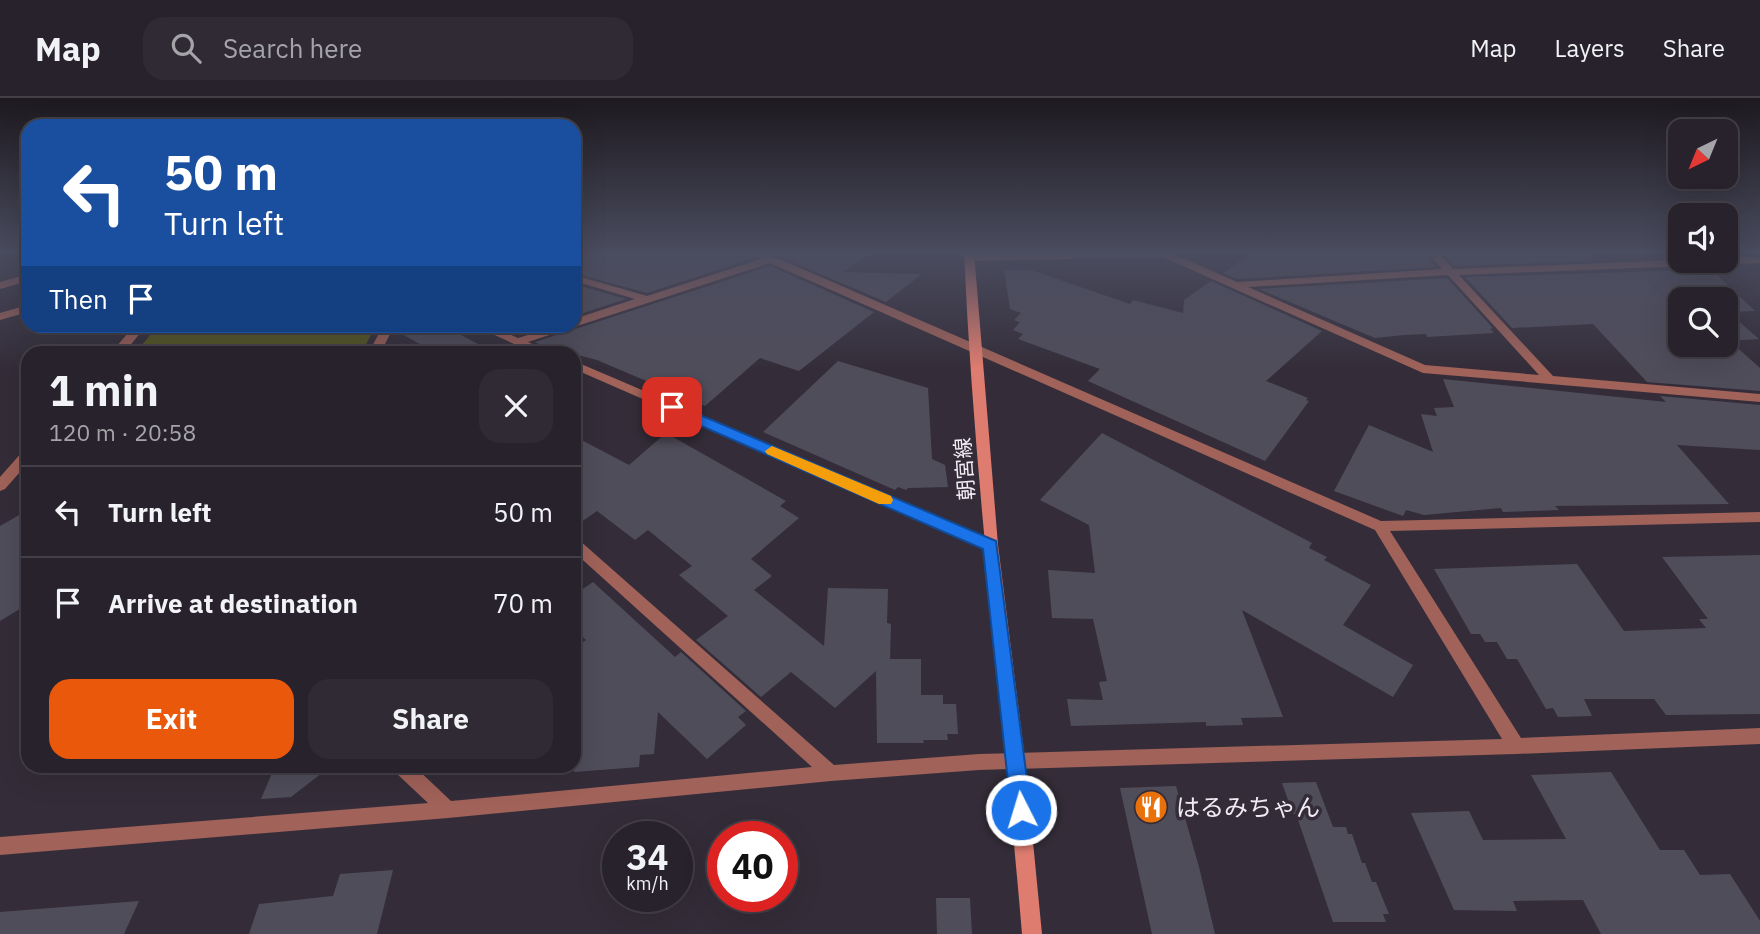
<!DOCTYPE html>
<meta charset="utf-8">
<style>
body{margin:0;font-family:"IBM Plex Sans","Noto Sans JP",sans-serif;background:#2f2a33;color:#f1f3f6;height:100vh;display:flex;flex-direction:column;font-size:26px;white-space:nowrap}
*{box-sizing:border-box;margin:0}
p{font-size:23px;color:#a4a4a9}
.icon{flex:none;width:38px;height:38px;fill:none;stroke:currentColor;stroke-width:2;stroke-linecap:round;stroke-linejoin:round}
.map{position:relative;flex:1;overflow:hidden}
.panel{position:absolute;left:21px;top:248px;width:560px;height:427px;display:flex;flex-direction:column;background:#27222b;border-radius:21px;box-shadow:0 7px 28px #0002,0 0 0 2px #433f47}
.panel>*{flex:none}
.guide{position:absolute;left:21px;top:21px;width:560px;height:214px;border-radius:21px;box-shadow:0 7px 28px #0002,0 0 0 2px #433f47;background:#1a4fa0;color:#fff;overflow:hidden}
.needle{width:46px;rotate:223deg}
.controls{position:absolute;left:1668px;top:21px;display:grid;gap:14px}
.controls a{display:grid;place-items:center;width:70px;height:70px;border-radius:14px;background:#27222b;box-shadow:0 7px 28px #0002,0 0 0 2px #433f47;font-size:35px}
.speed{position:absolute;left:602px;top:723px;display:flex;gap:14px;font-size:35px;font-weight:700;text-align:center}
.speed>*{display:grid;place-content:center;width:91px;height:91px;border-radius:50%;background:#27222b;box-shadow:0 7px 28px #0002,0 0 0 2px #433f47;line-height:1}
.speed small{font-size:18px;font-weight:400}
.speed .limit{border:10px solid #d22;background:#fff;color:#111}
.pin{position:absolute;display:grid;place-items:center;width:60px;height:60px;color:#fff;margin:-30px;border-radius:14px;box-shadow:0 4px 10px #0006}
.me{position:absolute;width:77px;margin:-38px;rotate:355deg;stroke-linejoin:round;filter:drop-shadow(0 0 5px #0008)}
.turn{display:flex;align-items:center;gap:24px;height:147px;padding:0 28px;font-size:32px}
.turn .icon{width:91px;height:91px;stroke-width:2.5}
.turn b{display:block;font-size:49px;line-height:60px}
.then{display:flex;align-items:center;height:66px;padding:0 28px;background:#0003;gap:14px;font-size:26px}
.round{display:grid;place-items:center;flex:none;width:74px;height:74px;border-radius:21px;background:#2f2a33}
.overview{display:flex;align-items:center;justify-content:space-between;height:119px;padding:0 28px}
h1{font-size:42px;font-weight:700;line-height:52px}
.cta{display:flex;gap:14px;margin-top:auto;padding:14px 28px}
.cta a{flex:1;height:80px;border-radius:21px;background:#ea580c;color:#fff;font-size:28px;font-weight:700;line-height:80px;text-align:center}
.cta a+a{background:#2f2a33;color:#f1f3f6}
ul{padding:0;list-style:none}
li{display:flex;align-items:center;gap:21px;height:91px;padding:0 28px;border-top:2px solid #433f47}
li div{flex:1}
li b{display:block;font-size:26px}
li em{font-style:normal}
header{display:flex;align-items:center;gap:42px;box-sizing:border-box;height:98px;padding:0 35px;background:#27222b;border-bottom:2px solid #433f47}
header strong{font-size:33px}
nav{display:flex;gap:38px;margin-inline-start:auto;font-size:24px}
.search{width:490px;height:63px;background:#2f2a33;display:flex;align-items:center;gap:18px;box-sizing:border-box;padding:0 24px;border-radius:21px;color:#a4a4a9;font-size:26px}
.map>svg:first-child{display:block}
.green{fill:#57591e}
.building{fill:#504d5b;fill-rule:evenodd}
.lines{fill:none;stroke-linecap:round;stroke-linejoin:round}
.street{fill:#a06259;fill-rule:evenodd}
.secondary{fill:#de7c6f;fill-rule:evenodd}
.route{fill:#1a73e8;stroke:#114b97;stroke-width:2}
.slow{fill:#f59e0b}
.labels{text-anchor:middle;dominant-baseline:central;stroke-width:7;stroke-linejoin:round;paint-order:stroke}
.street-label{font-size:21px;fill:#f1ecf4;stroke:#342d39}
.near-poi-label{font-size:24px;fill:#f1ecf4;stroke:#342d39;text-anchor:start}
</style>
<header>
<strong>Map</strong>
<div class="search"><svg class="icon" aria-label="search" viewBox="0 0 24 24"><circle cx="10" cy="10" r="6"/><path d="M15 15l6 6"/></svg>Search here</div>
<nav><a>Map</a><a>Layers</a><a>Share</a></nav>
</header>
<div class="map">
<svg width="1760" height="836" viewBox="0 0 1760 836">
<rect width="100%" height="100%" fill="#342d39"/>
<!-- green -->
<path class="green" d="M 158,228 L 376,228 L 361,255 L 135,255 Z"/>
<!-- building -->
<path class="building" d="M 574,154 L 747,154 L 755,160 L 647,195 L 574,175 Z
M 769,154 L 873,154 L 843,174 L 922,176 L 886,204 Z
M 1253,154 L 1424,154 L 1436,169 L 1237,181 L 1223,175 Z
M 1441,154 L 1585,154 L 1594,163 L 1454,168 Z
M 770,168 L 874,214 L 799,273 L 760,260 L 705,308 L 597,262 L 574,256 L 556,256 L 535,244 Z
M 1004,172 L 1031,172 L 1130,206 L 1133,202 L 1183,215 L 1184,202 L 1211,183 L 1322,233 L 1266,283 L 1308,300 L 1306,302 L 1309,303 L 1265,363 L 1088,283 L 1100,271 L 1018,241 L 1023,236 L 1013,232 L 1020,224 L 1014,222 L 1021,215 L 1010,211 Z
M 1664,173 L 1713,173 L 1755,213 L 1728,214 L 1759,241 L 1730,243 L 1760,270 L 1760,293 L 1647,284 L 1593,226 L 1512,230 L 1465,179 ZM 1680,201 L 1726,201 L 1726,247 L 1680,247 Z
M 1447,180 L 1493,230 L 1490,231 L 1494,235 L 1427,239 L 1426,236 L 1404,237 L 1375,240 L 1259,191 Z
M 574,186 L 626,201 L 574,218 Z
M 397,228 L 445,228 L 496,256 L 437,256 L 395,232 Z
M 838,263 L 928,290 L 932,361 L 945,367 L 948,389 L 908,390 L 906,392 L 898,389 L 895,392 L 763,334 Z
M 1443,281 L 1666,304 L 1660,298 L 1760,307 L 1760,352 L 1677,347 L 1729,406 L 1555,408 L 1559,412 L 1503,414 L 1501,410 L 1424,417 L 1406,412 L 1403,418 L 1334,393 L 1369,327 L 1433,354 L 1421,316 L 1437,318 L 1434,310 L 1454,309 Z
M 666,335 L 786,403 L 780,408 L 799,420 L 751,461 L 772,478 L 754,492 L 824,548 L 828,490 L 888,491 L 887,525 L 891,526 L 890,561 L 921,561 L 921,597 L 943,597 L 943,606 L 956,606 L 958,636 L 947,636 L 948,642 L 923,642 L 924,645 L 877,645 L 876,573 L 835,610 L 791,574 L 761,599 L 696,542 L 728,518 L 679,477 L 692,468 L 648,432 L 635,442 L 597,413 L 574,429 L 574,338 L 629,367 Z
M 1102,335 L 1312,445 L 1309,450 L 1327,459 L 1324,462 L 1371,487 L 1343,527 L 1413,567 L 1393,599 L 1242,512 L 1283,619 L 1241,620 L 1243,627 L 1206,628 L 1206,624 L 1071,628 L 1067,601 L 1103,602 L 1099,584 L 1107,583 L 1093,521 L 1052,520 L 1048,472 L 1095,475 L 1089,427 L 1040,402 Z
M 28,412 L 28,506 L 0,523 L 0,428 Z
M 1760,457 L 1760,616 L 1666,617 L 1654,601 L 1584,601 L 1592,618 L 1558,619 L 1553,610 L 1546,611 L 1517,561 L 1507,561 L 1497,544 L 1485,544 L 1480,536 L 1471,536 L 1434,471 L 1577,466 L 1624,533 L 1706,530 L 1699,521 L 1708,521 L 1662,459 Z
M 593,484 L 675,559 L 681,554 L 746,613 L 738,619 L 746,627 L 707,661 L 658,614 L 654,656 L 640,657 L 639,669 L 574,674 L 574,551 L 586,542 L 574,531 L 574,497 Z
M 275,668 L 331,668 L 291,699 L 261,701 Z
M 1611,674 L 1660,752 L 1684,752 L 1700,777 L 1730,776 L 1760,823 L 1760,836 L 1601,836 L 1583,802 L 1513,803 L 1517,813 L 1454,812 L 1411,715 L 1469,713 L 1483,742 L 1566,741 L 1531,677 Z
M 1316,684 L 1333,729 L 1346,729 L 1348,736 L 1352,736 L 1362,765 L 1365,765 L 1372,784 L 1376,784 L 1389,816 L 1383,816 L 1386,824 L 1333,824 L 1296,716 L 1293,716 L 1282,685 Z
M 1176,688 L 1199,769 L 1215,836 L 1152,836 L 1120,690 Z
M 393,772 L 377,836 L 249,836 L 259,806 L 333,798 L 340,776 Z
M 936,800 L 970,800 L 972,836 L 937,836 Z
M 139,803 L 124,836 L 0,836 L 0,814 Z"/>
<g class="lines">
<!-- street -->
<path class="street" d="M 749,154 L 762,154 L 775,159 L 1381,423 L 1760,414 L 1760,424 L 1390,433 L 1521,640 L 1760,630 L 1760,646 L 1516,656 L 979,672 L 831,683 L 448,720 L 0,757 L 0,739 L 428,705 L 395,674 L 393,668 L 414,668 L 451,703 L 812,669 L 574,454 L 574,441 L 579,442 L 834,667 L 979,656 L 1502,641 L 1375,432 L 770,165 L 528,244 L 553,256 L 536,256 L 475,228 L 490,228 L 518,240 L 558,228 L 574,228 L 574,221 L 635,201 L 574,183 L 574,177 L 647,198 L 761,161 Z
M 1169,154 L 1237,184 L 1442,171 L 1427,154 L 1438,154 L 1453,171 L 1680,162 L 1726,163 L 1726,160 L 1760,159 L 1760,165 L 1459,177 L 1553,278 L 1760,296 L 1760,304 L 1423,275 L 1163,159 L 970,163 L 965,160 L 970,157 ZM 1448,177 L 1539,277 L 1425,267 L 1248,189 Z
M 28,176 L 28,183 L 0,191 L 0,184 Z
M 28,207 L 28,214 L 0,222 L 0,215 Z
M 134,228 L 146,228 L 123,256 L 110,256 Z
M 383,228 L 394,228 L 380,256 L 368,256 Z
M 574,263 L 996,443 L 998,447 L 996,451 L 986,451 L 574,271 Z
M 28,351 L 28,365 L 5,391 L 0,393 L 0,379 L 23,353 Z"/>
<!-- secondary -->
<path class="secondary" d="M 964,154 L 974,154 L 998,447 L 1025,662 L 1042,836 L 1022,836 C 1003,609 974,382 964,154 Z"/>
</g>
<!-- sky -->
<linearGradient id="sky" x2="0" y2="1"><stop stop-color="#1d191f"/><stop offset="0.57" stop-color="#4a4c5f"/><stop offset="1" stop-color="#4a4c5f" stop-opacity="0"/></linearGradient>
<rect width="1760" height="271" fill="url(#sky)"/>
<!-- route -->
<path class="route" d="M 672,305 L 996,443 L 1031,712 L 1028,719 L 1021,721 L 1014,719 L 1011,712 L 983,451 L 667,313 L 667,306 Z"/>
<!-- slow -->
<path class="slow" d="M 772,348 L 891,398 L 893,402 L 891,406 L 879,406 L 767,356 L 765,353 Z"/>
<!-- icons -->
<defs>
<symbol id="restaurant-disc" viewBox="-11 -11 22 22"><circle r="9.5" fill="#e8710a" stroke="#342d39"/><path d="M-5-6h1v4h1v-4h1v4h1v-4h1v5L-1.5 .5V6h-2V.5L-5-1ZM5-6V6H3V1.5H1.5Q1.5-4 5-6Z" fill="#fff"/></symbol>
</defs>
<g fill-rule="evenodd">
<use href="#restaurant-disc" x="1132" y="690" width="38" height="38"/>
</g>
<g class="labels">
<!-- street labels -->
<g class="street-label">
<text transform="translate(964 371) rotate(-94)">朝宮線</text>
</g>
<!-- near-poi labels -->
<g class="near-poi-label">
<text x="1176" y="709">はるみちゃん</text>
</g>
</g>
</svg>
<div class="controls">
<a><svg class="needle" viewBox="-14 -14 28 28"><path d="M0-13l5 13h-10z" fill="#e53935"/><path d="M0 13l5-13h-10z" fill="#a4a4a9"/></svg></a>
<a><svg class="icon" aria-label="sound" viewBox="0 0 24 24"><path d="M4 9h4l5-4v14l-5-4H4zM17 9q2 3 0 6"/></svg></a>
<a><svg class="icon" aria-label="search" viewBox="0 0 24 24"><circle cx="10" cy="10" r="6"/><path d="M15 15l6 6"/></svg></a>
</div>
<div class="speed"><div>34<small>km/h</small></div><div class="limit">40</div></div>
<div class="pin" style="left:672px;top:309px;background:#d93025"><svg class="icon" aria-label="arrive" viewBox="0 0 24 24"><path d="M6 21V4h12l-3 4 3 4H6"/></svg></div>
<svg class="me" style="left:1021px;top:712px" viewBox="-20 -20 40 40"><circle r="17" fill="#1a73e8" stroke="#fff" stroke-width="3"/><path d="M0-11L8 9 0 5-8 9z" fill="#fff"/></svg>
<div class="guide">
<div class="turn"><svg class="icon" aria-label="left" viewBox="0 0 24 24"><path d="M17 20v-9H6M10 6l-5 5 5 5"/></svg><div><b>50 m</b>Turn left</div></div>
<div class="then">Then<svg class="icon" aria-label="arrive" viewBox="0 0 24 24"><path d="M6 21V4h12l-3 4 3 4H6"/></svg></div>
</div>
<section class="panel">
<div class="overview"><div><h1>1 min</h1><p>120 m · 20:58</p></div><a class="round"><svg class="icon" aria-label="close" viewBox="0 0 24 24"><path d="M6 6l12 12M18 6L6 18"/></svg></a></div>
<ul>
<li><svg class="icon" aria-label="left" viewBox="0 0 24 24"><path d="M17 20v-9H6M10 6l-5 5 5 5"/></svg><div><b>Turn left</b></div><em>50 m</em></li>
<li><svg class="icon" aria-label="arrive" viewBox="0 0 24 24"><path d="M6 21V4h12l-3 4 3 4H6"/></svg><div><b>Arrive at destination</b></div><em>70 m</em></li>
</ul>
<div class="cta"><a>Exit</a><a>Share</a></div>
</section>
</div>
